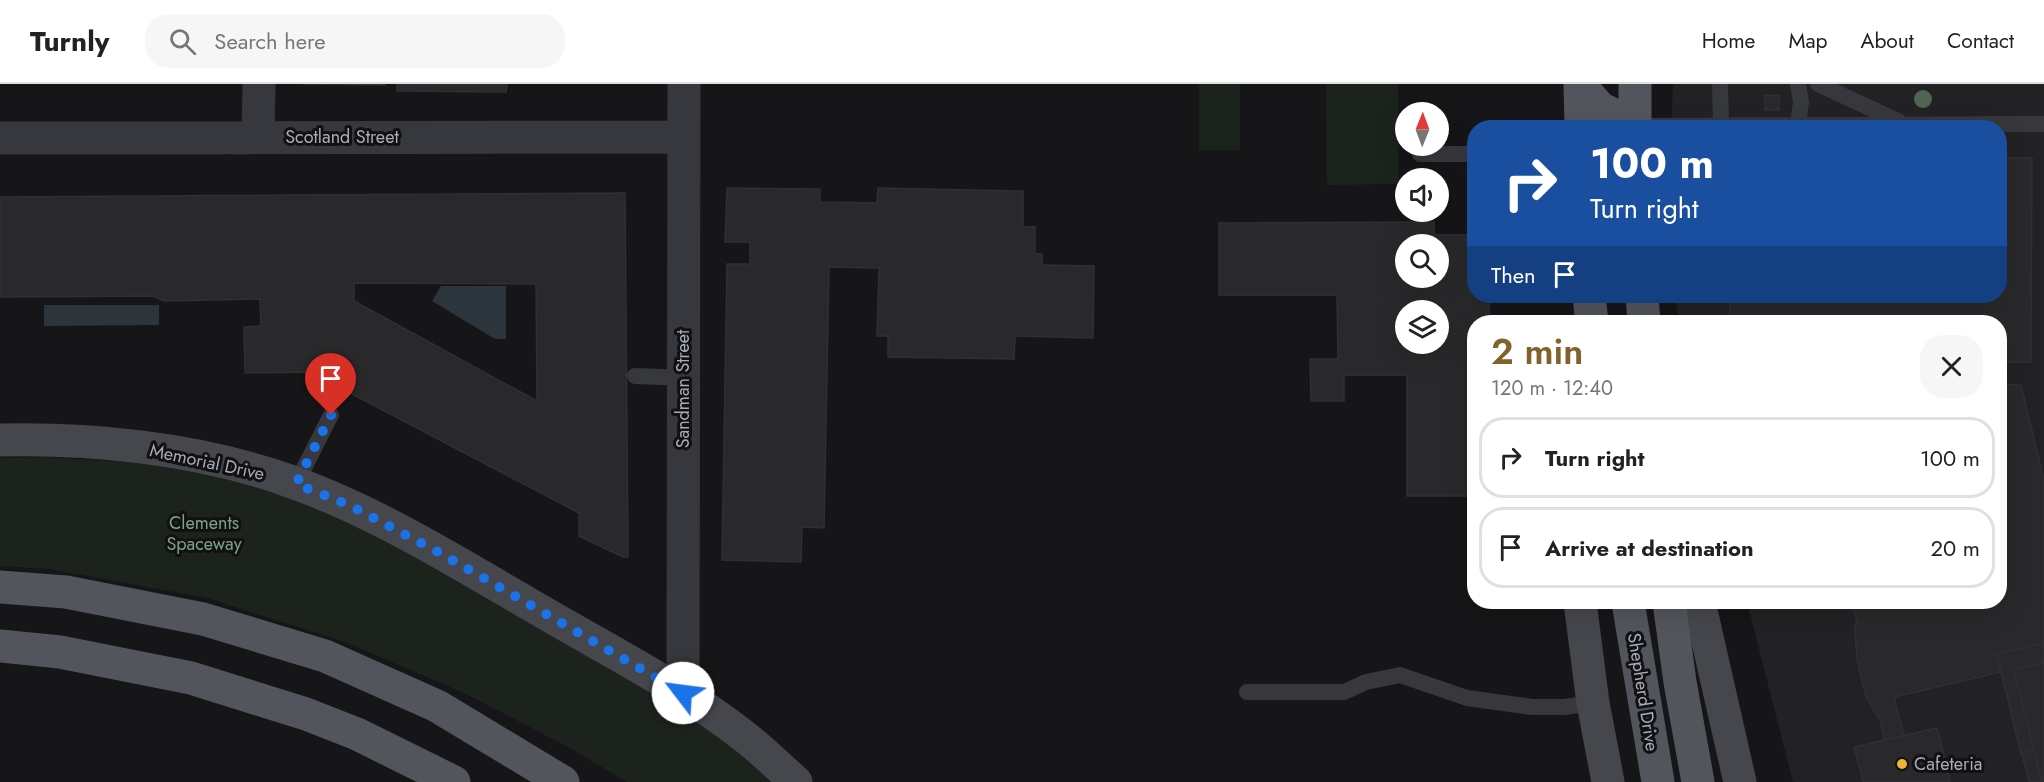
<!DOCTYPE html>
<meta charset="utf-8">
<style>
body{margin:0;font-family:Jost,sans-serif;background:#f6f6f6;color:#222;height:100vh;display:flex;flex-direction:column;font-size:22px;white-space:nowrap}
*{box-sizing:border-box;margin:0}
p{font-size:20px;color:#767676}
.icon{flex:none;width:33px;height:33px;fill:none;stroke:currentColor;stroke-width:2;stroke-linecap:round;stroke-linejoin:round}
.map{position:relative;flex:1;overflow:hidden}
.details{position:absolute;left:1467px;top:231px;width:540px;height:294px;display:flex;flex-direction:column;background:#fff;border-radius:24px;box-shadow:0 6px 24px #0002}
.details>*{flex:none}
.guide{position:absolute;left:1467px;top:36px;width:540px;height:183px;border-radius:24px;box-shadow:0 6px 24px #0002;background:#1a4fa0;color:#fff;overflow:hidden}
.needle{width:39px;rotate:1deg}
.fabs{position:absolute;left:1395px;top:18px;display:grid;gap:12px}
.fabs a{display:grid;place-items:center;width:54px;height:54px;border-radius:50%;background:#fff;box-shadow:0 6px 24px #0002;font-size:30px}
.pin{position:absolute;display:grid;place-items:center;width:51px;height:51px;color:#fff;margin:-62px -26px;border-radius:50% 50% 50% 0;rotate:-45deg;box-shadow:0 0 6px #0007}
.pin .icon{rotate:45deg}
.me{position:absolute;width:66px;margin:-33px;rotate:300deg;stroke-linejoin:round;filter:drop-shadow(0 0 4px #0008)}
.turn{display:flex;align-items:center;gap:21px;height:126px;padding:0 24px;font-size:27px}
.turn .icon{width:78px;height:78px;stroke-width:2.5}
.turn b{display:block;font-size:42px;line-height:51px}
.then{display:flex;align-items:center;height:57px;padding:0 24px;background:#0003;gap:12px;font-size:22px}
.round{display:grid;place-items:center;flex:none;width:63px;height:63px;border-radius:24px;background:#f6f6f6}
.overview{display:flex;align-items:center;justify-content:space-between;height:102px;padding:0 24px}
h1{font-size:36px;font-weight:600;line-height:45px;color:#80622a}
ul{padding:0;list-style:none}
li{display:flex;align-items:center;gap:18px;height:81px;margin:0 12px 9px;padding:0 12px;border:3px solid #e0e0e0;border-radius:24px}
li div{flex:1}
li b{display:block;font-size:22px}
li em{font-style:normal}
header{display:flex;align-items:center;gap:36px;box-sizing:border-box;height:84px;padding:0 30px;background:#fff;border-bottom:2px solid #e0e0e0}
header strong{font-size:28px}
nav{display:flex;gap:33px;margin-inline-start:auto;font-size:21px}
.search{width:420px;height:54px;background:#f6f6f6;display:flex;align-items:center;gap:15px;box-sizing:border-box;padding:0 21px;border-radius:24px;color:#767676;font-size:22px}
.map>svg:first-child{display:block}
.built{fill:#222225}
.green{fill:#1c231d}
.water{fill:#2c353c}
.building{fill:#29292c;stroke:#303034;stroke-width:1.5;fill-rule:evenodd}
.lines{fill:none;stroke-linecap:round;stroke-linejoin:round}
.lane{stroke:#37383d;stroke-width:16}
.street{stroke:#37383d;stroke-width:33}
.secondary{stroke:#45474d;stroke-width:33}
.primary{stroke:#53555c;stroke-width:33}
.tree{fill:#506452}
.route{stroke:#1a73e8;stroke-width:10;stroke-dasharray:0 18}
.poi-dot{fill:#f2b134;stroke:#111113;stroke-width:2}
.labels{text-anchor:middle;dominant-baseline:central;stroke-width:6;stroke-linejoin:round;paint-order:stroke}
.street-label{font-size:18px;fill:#a8adb8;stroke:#111113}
.park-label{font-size:18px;fill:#7fa381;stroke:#111113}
.poi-label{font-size:18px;fill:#a8adb8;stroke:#111113;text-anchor:start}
</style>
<header>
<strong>Turnly</strong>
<div class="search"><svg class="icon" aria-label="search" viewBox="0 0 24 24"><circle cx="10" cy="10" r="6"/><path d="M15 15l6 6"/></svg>Search here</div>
<nav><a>Home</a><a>Map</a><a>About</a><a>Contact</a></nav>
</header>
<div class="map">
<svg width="2044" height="698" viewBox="0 0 2044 698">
<rect width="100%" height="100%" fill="#161618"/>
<!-- built -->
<path class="built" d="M 1673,0 L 2044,0 L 2044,698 L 1793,698 L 1747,518 L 2000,518 L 2000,238 L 1679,238 L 1675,212 L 2000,212 L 2000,44 L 1671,44 Z"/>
<!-- green -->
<path class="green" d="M 1199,0 L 1240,0 L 1240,66 L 1199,66 Z
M 1326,0 L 1398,0 L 1399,100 L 1327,101 Z
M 44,373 L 154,380 L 219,388 L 290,414 L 383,453 L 692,631 L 776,698 L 627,698 L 572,665 L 464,609 L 345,558 L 207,514 L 49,485 L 0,482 L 0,374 Z"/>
<!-- water -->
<path class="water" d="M 441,202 L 506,202 L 506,255 L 495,255 L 432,217 Z
M 44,221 L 159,221 L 159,241 L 44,242 Z"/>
<!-- building -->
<path class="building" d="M 303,0 L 385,0 L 385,1 Z
M 397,0 L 507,0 L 506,8 L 397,7 Z
M 1765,11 L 1779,12 L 1779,26 L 1765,26 Z
M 2000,74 L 2032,74 L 2031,278 L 2000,278 L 2000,238 L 1730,238 L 1730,212 L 2000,212 Z
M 727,104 L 820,105 L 820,118 L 877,119 L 878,104 L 1023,107 L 1023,143 L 1035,143 L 1035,170 L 1042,170 L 1042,181 L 1094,182 L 1093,254 L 1015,252 L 1014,275 L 888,273 L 888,252 L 877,252 L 879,184 L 829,183 L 824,444 L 802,443 L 801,478 L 722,476 L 727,180 L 750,180 L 750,158 L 725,158 Z
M 625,109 L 628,473 L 623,473 L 579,452 L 579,429 L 337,302 L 334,310 L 312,299 L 313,288 L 245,289 L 244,243 L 261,242 L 260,215 L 164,217 L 153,212 L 0,213 L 0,113 ZM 354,199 L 536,200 L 537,317 L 354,217 Z
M 1434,138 L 1434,151 L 1474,151 L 1474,212 L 1489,212 L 1489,238 L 1474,238 L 1474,412 L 1407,412 L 1407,291 L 1344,291 L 1344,317 L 1311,317 L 1310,275 L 1338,275 L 1337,211 L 1219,211 L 1219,139 ZM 1406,160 L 1438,160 L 1438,194 L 1406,194 ZM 1406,226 L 1438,226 L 1438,260 L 1406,260 Z
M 2000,300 L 2021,301 L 2044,396 L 2044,559 L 1997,570 L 2001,588 L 1894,613 L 1904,652 L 1885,656 L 1879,632 L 1877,632 L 1866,612 L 1863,601 L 1857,574 L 1855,548 L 1855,540 L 1857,539 L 1853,524 L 1870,520 L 1869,518 L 2000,518 Z
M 1855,518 L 1869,518 L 1870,520 L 1856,523 Z
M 2044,559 L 2044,579 L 2014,586 L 2034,665 L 2021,670 L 1997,570 Z
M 2044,579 L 2044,698 L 2042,698 L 2014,586 Z
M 1937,644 L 1950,698 L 1863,698 L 1854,663 Z
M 2034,665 L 2042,698 L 2029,698 L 2022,670 Z"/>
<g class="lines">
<!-- lane -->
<path class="lane" d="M 1720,0 L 1721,41
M 1818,0 L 1898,37
M 1798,40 L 1801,18 L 1798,0
M 1635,42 L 2044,40
M 1420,70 L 1474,70
M 635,292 L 683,294
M 296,400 L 331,331
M 1247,608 L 1344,608 L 1366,598 L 1400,591 L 1467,614 L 1532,623 L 1565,623 L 1593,619"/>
<!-- street -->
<path class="street" d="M 258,53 L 259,0
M 0,54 L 684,53
M 683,609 L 684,0"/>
<!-- secondary -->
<path class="secondary" d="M 0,356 C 91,354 191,364 278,393 C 374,425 461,481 548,531 C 615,570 684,605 745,653 C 763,667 779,683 796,698
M 1580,518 L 1593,619 L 1608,698
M 1699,518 L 1740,698"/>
<!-- primary -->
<path class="primary" d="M 1580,0 L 1581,44
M 1635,0 L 1635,44
M 1580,1 L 1600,24 L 1635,42
M 1589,212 L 1592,238
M 1642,212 L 1644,238
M 0,503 L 66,508 L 203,535 L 325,572 L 437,622 L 563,698
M 1628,518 L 1658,698
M 1669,518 L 1680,598 L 1698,698
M 0,562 L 60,568 L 191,594 L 306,630 L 357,650 L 454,698"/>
</g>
<!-- trees -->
<circle class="tree" cx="1923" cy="15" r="9"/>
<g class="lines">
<!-- route -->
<path class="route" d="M 331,331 L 296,400 L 349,421 L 440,469 L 683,609"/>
</g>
<!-- markers -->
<circle class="poi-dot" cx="1902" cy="680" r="6"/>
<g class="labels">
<!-- street labels -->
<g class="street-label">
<text x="342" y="53">Scotland Street</text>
<text transform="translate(683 305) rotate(-90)">Sandman Street</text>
<text transform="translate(207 378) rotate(12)">Memorial Drive</text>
<text transform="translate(1643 608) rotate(81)">Shepherd Drive</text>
</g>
<!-- park labels -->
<g class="park-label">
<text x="204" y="439">Clements<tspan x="204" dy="21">Spaceway</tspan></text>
</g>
<!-- poi labels -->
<g class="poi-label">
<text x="1914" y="680">Cafeteria</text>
</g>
</g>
</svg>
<div class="fabs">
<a><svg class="needle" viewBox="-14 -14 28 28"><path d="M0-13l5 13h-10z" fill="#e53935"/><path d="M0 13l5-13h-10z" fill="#767676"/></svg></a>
<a><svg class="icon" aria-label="sound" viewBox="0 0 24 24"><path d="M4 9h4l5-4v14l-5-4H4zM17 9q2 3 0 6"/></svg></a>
<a><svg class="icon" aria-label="search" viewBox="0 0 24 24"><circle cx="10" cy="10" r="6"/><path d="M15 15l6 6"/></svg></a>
<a><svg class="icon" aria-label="layers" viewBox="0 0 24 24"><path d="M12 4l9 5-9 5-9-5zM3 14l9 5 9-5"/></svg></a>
</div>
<div class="pin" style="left:331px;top:331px;background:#d93025"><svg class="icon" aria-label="arrive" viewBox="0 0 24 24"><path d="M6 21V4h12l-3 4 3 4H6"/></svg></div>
<svg class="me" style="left:683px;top:609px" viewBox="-20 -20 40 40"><circle r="19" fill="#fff"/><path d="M0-13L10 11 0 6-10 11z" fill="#1a73e8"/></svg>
<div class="guide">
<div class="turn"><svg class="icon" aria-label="right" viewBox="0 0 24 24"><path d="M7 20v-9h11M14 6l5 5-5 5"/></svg><div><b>100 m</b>Turn right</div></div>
<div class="then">Then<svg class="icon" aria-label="arrive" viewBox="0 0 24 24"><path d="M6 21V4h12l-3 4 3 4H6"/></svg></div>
</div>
<section class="details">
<div class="overview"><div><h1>2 min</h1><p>120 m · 12:40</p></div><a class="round"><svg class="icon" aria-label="close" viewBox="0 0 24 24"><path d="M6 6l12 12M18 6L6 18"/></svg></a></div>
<ul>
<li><svg class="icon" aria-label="right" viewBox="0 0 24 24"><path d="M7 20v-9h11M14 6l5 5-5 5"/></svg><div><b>Turn right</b></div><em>100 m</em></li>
<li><svg class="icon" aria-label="arrive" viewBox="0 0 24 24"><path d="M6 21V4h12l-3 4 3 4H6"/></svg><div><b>Arrive at destination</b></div><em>20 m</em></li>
</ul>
</section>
</div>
